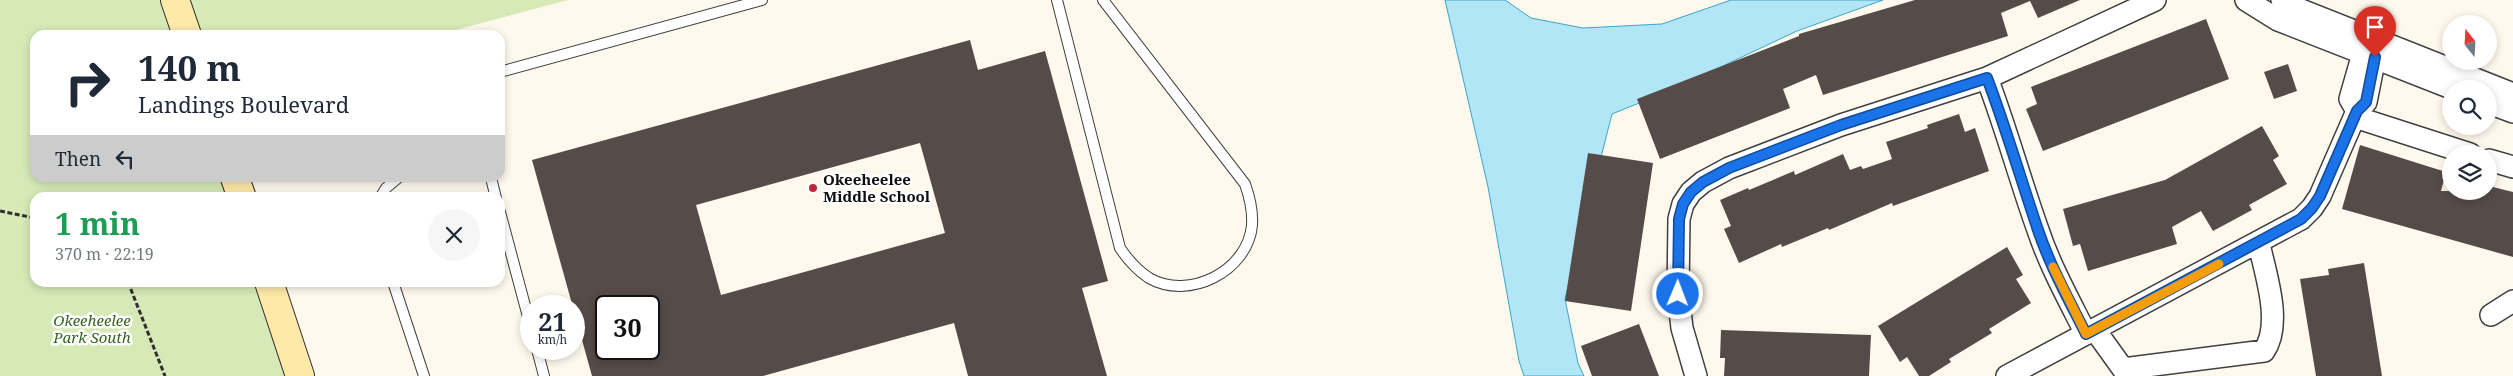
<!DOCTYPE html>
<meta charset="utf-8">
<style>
body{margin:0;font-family:"Noto Serif",serif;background:#f6f6f7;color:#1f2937;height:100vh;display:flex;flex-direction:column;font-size:19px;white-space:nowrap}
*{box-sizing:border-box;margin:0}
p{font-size:16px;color:#747a83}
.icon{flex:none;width:28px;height:28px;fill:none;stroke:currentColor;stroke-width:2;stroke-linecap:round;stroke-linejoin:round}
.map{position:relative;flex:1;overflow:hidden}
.sheet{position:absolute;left:30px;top:192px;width:475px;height:95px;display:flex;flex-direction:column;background:#fff;border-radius:15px;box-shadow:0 2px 8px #0003}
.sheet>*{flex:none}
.hud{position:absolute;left:30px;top:30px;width:475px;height:152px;border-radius:15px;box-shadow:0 2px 8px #0003;background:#fff;color:#1f2937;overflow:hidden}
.needle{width:32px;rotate:342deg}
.buttons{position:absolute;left:2442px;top:15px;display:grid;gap:10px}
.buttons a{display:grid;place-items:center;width:55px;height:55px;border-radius:50%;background:#fff;box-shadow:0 2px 8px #0003;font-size:25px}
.speed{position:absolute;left:520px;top:295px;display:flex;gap:10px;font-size:25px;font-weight:700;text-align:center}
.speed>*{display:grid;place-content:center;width:65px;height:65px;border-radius:50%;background:#fff;box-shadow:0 2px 8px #0003;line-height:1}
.speed small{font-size:12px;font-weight:400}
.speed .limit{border:2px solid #111;border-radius:8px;background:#fff;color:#111}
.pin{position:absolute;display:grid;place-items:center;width:42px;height:42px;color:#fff;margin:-51px -21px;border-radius:50% 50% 50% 0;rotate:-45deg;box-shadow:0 0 5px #0007}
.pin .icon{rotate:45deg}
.me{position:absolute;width:55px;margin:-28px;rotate:1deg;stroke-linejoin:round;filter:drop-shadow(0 0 4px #0008)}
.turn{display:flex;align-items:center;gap:18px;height:105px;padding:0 25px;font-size:22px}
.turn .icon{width:65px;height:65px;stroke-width:2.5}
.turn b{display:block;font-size:35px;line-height:42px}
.then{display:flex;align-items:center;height:48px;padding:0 25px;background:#0003;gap:10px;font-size:19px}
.round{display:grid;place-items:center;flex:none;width:52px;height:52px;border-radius:26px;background:#f6f6f7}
.head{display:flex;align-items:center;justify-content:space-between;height:85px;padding:0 25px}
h1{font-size:30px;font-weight:700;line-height:38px;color:#1e9e55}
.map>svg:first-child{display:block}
.green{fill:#d7e9b7}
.water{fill:#b2e5f6;stroke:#3aa5cc}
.building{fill:#554c49;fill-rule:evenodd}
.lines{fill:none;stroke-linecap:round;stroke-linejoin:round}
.lane-casing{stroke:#404040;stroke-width:12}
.street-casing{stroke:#404040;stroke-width:24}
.secondary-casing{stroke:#2f2f2f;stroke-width:30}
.path{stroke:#2f2f2f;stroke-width:3;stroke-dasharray:5 2.5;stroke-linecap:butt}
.lane{stroke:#fff;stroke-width:10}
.street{stroke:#fff;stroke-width:21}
.secondary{stroke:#fee9a9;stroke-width:28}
.route-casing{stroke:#114b97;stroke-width:12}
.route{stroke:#1a73e8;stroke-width:9}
.slow{stroke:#f59e0b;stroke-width:9}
.poi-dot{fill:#bc2641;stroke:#fff;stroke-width:2}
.labels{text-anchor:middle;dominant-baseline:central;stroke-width:5;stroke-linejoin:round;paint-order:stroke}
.poi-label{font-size:15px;font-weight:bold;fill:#0d0d0d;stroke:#fff;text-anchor:start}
.park-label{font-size:15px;font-style:italic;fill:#36641e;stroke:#fff}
</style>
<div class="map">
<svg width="2513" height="376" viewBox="0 0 2513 376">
<rect width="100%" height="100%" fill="#fff9ed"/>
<!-- green -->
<path class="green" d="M 0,0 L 568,0 L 437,35 L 35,35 L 35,178 L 244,178 L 250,197 L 35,198 L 35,282 L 277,283 L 308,376 L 0,376 Z"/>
<!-- water -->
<path class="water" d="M 1445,0 L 1505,0 L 1531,18 L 1583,28 L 1662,24 L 1731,0 L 1883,0 L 1797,31 L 1674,89 L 1612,114 L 1565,299 L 1578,363 L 1584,376 L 1524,376 L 1519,361 L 1488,187 Z"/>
<!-- building -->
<path class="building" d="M 1915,0 L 2080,0 L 2038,18 L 2030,1 L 2001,13 L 2008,36 L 1823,95 L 1816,75 L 1783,89 L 1790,108 L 1660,159 L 1637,99 L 1799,36 L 1799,34 Z
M 2206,19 L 2229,79 L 2043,151 L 2026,109 L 2037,104 L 2031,87 Z
M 970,40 L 978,70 L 1045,51 L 1108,281 L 1082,288 L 1107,376 L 968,376 L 954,323 L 763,376 L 592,376 L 532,160 ZM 920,143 L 945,233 L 721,295 L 696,205 ZM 606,306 L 649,306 L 649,349 L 606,349 Z
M 2288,64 L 2297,91 L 2274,99 L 2264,72 Z
M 1959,114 L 1965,132 L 1975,128 L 1989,171 L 1893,206 L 1892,203 L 1829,230 L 1828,228 L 1782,247 L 1781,244 L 1739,263 L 1724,229 L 1731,226 L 1720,200 L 1748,188 L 1749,190 L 1794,171 L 1795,175 L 1843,154 L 1850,170 L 1861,166 L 1863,169 L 1892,159 L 1886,142 L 1928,128 L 1927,125 Z
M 2262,126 L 2279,156 L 2273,160 L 2287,184 L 2249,205 L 2252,210 L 2213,231 L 2201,211 L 2172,227 L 2177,244 L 2088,271 L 2080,244 L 2073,246 L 2063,209 L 2165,180 Z
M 2360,145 L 2446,172 L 2441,191 L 2489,191 L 2489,186 L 2513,192 L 2513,257 L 2342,209 Z
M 1588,153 L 1653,163 L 1631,311 L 1565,301 Z
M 2007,247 L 2023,275 L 2016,279 L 2031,303 L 1989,329 L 1992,333 L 1949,359 L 1951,362 L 1929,376 L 1919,376 L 1907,357 L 1900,362 L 1878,326 Z
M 2364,263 L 2382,376 L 2316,376 L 2300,279 L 2329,275 L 2328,269 Z
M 1639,324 L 1659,376 L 1592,376 L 1581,346 Z
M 1721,330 L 1871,335 L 1869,376 L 1724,376 L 1725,358 L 1720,358 Z"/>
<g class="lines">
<defs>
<path id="lane" d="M 1057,0 L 1120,248 C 1128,260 1137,270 1149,278 C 1189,301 1248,271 1252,225 C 1253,210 1250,198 1245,184 L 1103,0
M 500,72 L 762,0
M 491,178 L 496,198
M 380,198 L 386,188 L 398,178
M 500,212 L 531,328
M 393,282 L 424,376
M 537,349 L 544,376"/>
<path id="street" d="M 2246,0 L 2278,20 L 2454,89
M 2282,0 L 2296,8 L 2513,94
M 1987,78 C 2006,128 2020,180 2038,230 C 2050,266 2069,300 2086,334
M 2489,103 L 2513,112
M 2357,111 L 2350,99 L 2364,50
M 2355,117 L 2470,154
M 2489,160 L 2513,167
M 2491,315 L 2513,301
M 2095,330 L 2123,369 L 2264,351 C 2283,324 2265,272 2259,244
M 1696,376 L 1682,328 L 1678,294 L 1679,219 L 1683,204 L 1691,192 L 1703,182 L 1729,168 L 1841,125 L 1987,78 L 2155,0
M 2007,376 L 2301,219 L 2312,208 L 2320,196 L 2357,111 L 2366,102 L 2375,57 L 2381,41"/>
<path id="secondary" d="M 175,0 L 187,35
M 235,178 L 242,198
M 269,282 L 300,376"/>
</defs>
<!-- lane casing -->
<use href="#lane" class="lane-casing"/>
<!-- street casing -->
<use href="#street" class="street-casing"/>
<!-- secondary casing -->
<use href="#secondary" class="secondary-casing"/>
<!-- path -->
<path class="path" d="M 0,211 L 35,218
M 128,282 L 165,376"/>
<!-- lane -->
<use href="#lane" class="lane"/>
<!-- street -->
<use href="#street" class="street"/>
<!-- secondary -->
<use href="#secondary" class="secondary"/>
</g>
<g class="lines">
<defs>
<path id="route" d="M 1678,294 L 1679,219 L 1683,204 L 1691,192 L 1703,182 L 1729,168 L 1841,125 L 1987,78 C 2006,128 2021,180 2038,230 C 2050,266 2069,300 2086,334 L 2301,219 L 2312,208 L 2320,196 L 2357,111 L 2366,102 L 2375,57"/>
</defs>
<!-- route casing -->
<use href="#route" class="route-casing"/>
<!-- route -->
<use href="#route" class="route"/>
<!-- slow -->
<path class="slow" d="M 2053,267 L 2086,334 L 2219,264"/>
</g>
<!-- markers -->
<circle class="poi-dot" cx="813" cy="188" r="5"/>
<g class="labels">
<!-- poi labels -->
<g class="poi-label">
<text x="823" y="179">Okeeheelee<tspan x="823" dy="17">Middle School</tspan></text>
</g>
<!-- park labels -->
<g class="park-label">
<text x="92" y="320">Okeeheelee<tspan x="92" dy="17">Park South</tspan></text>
</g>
</g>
</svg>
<div class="buttons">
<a><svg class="needle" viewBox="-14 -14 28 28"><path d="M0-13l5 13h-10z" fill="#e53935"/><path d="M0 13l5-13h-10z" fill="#747a83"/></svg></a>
<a><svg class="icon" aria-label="search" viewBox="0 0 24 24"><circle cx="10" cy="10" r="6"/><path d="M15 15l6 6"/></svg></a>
<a><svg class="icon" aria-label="layers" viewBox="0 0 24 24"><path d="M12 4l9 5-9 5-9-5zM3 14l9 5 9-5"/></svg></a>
</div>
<div class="speed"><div>21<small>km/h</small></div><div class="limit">30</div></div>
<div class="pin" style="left:2375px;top:57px;background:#d93025"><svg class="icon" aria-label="arrive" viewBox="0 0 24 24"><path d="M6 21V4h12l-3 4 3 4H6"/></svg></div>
<svg class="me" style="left:1678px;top:294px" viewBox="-20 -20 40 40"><circle r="17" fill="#1a73e8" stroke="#fff" stroke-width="3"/><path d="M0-11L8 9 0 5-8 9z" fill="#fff"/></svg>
<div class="hud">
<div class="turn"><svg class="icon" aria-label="right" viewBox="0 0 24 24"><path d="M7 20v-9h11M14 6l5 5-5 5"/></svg><div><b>140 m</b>Landings Boulevard</div></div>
<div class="then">Then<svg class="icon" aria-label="left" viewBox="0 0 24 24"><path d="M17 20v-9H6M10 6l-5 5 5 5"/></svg></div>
</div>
<section class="sheet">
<div class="head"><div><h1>1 min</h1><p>370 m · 22:19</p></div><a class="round"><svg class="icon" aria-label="close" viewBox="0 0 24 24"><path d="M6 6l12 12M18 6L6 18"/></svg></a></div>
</section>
</div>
